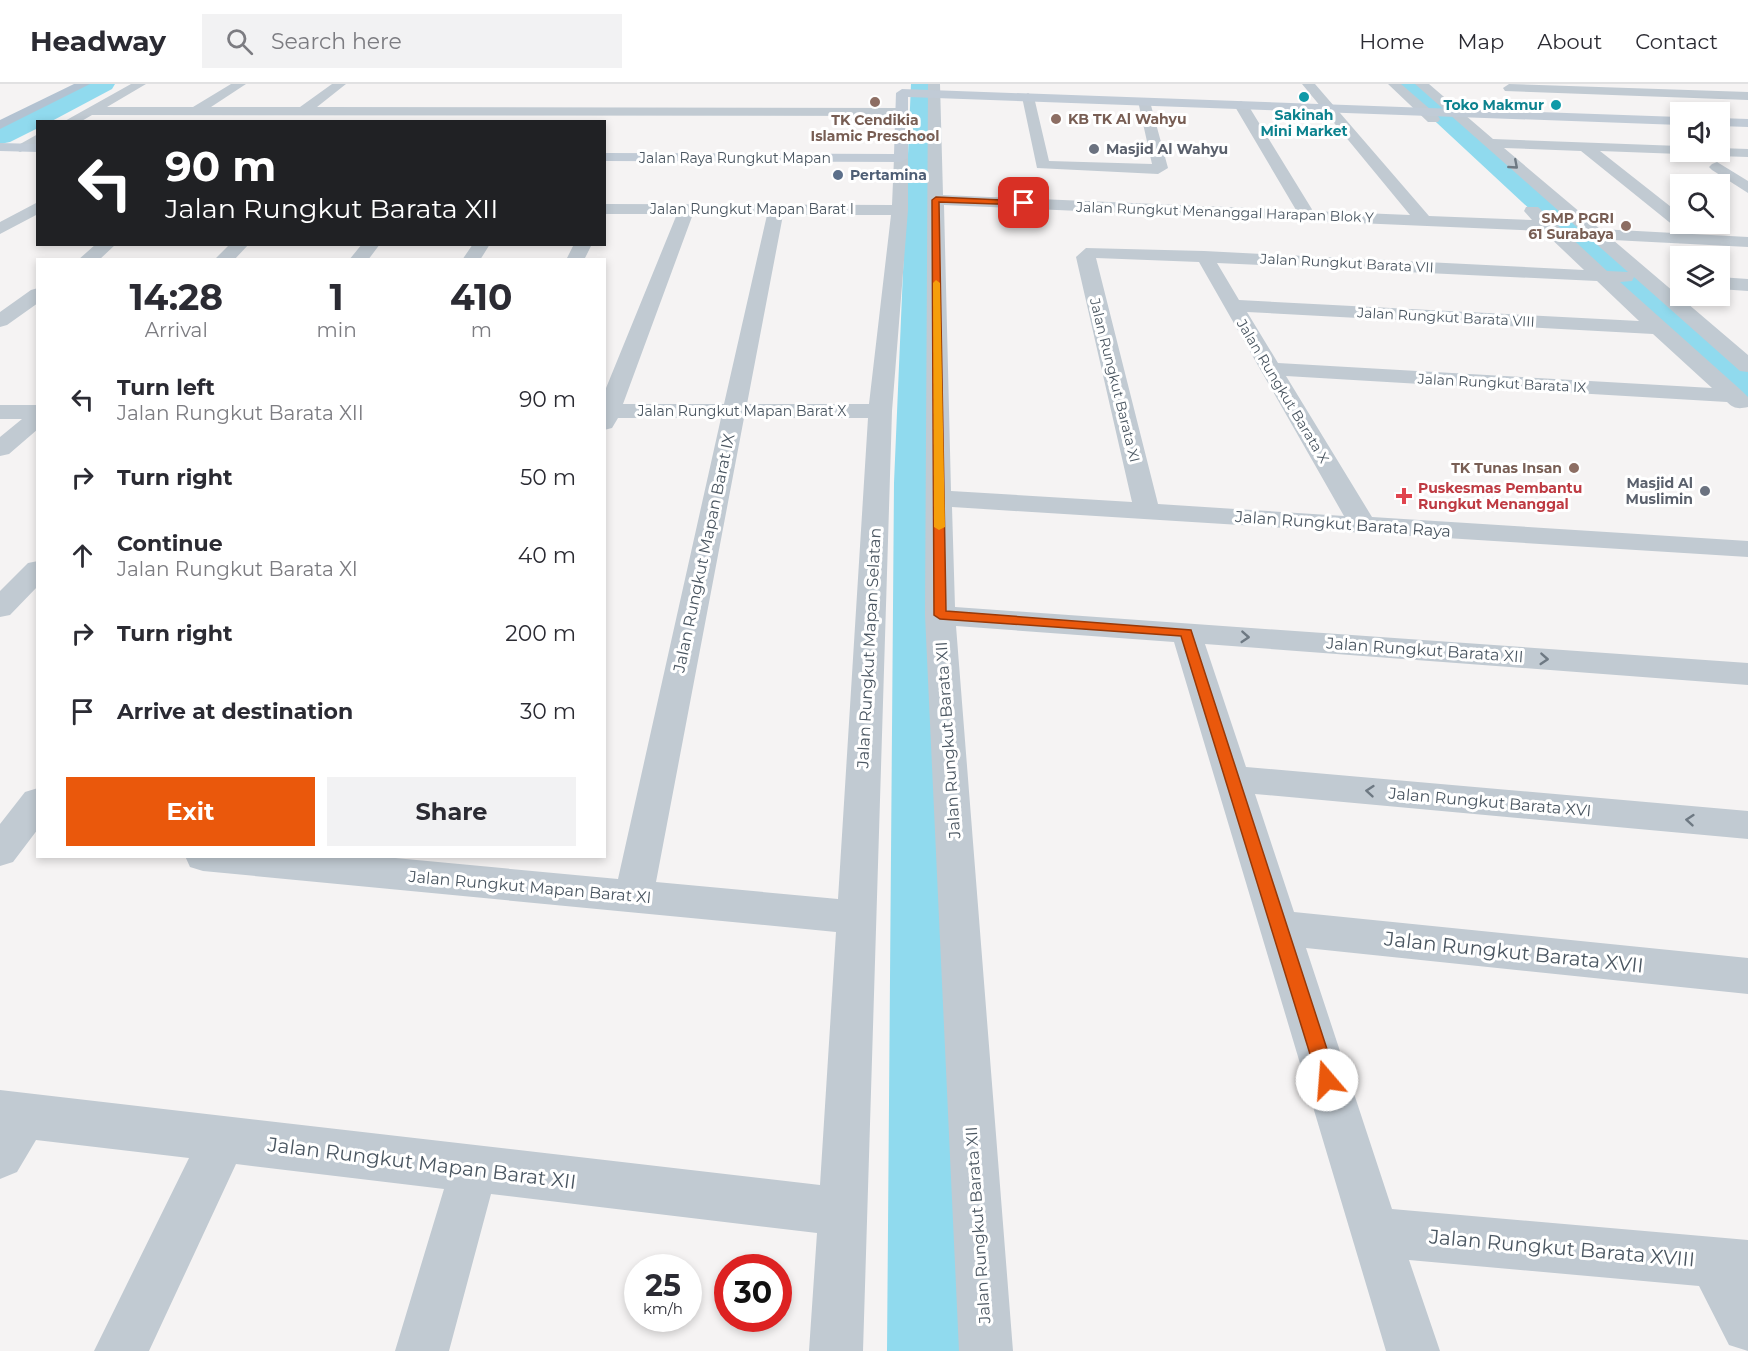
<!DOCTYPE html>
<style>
body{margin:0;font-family:Montserrat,sans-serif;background:#f2f2f3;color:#2b2b33;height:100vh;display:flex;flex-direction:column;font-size:22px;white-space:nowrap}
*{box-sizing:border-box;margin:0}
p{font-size:20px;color:#7c7c81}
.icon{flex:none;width:33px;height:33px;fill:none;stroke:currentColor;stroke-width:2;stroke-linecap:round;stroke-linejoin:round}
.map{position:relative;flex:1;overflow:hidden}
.panel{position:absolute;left:36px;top:174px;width:570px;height:600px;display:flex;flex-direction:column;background:#fff;border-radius:0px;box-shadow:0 3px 9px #0003}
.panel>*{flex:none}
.banner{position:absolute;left:36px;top:36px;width:570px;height:126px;border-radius:0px;box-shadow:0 3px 9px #0003;background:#202124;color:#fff;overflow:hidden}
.controls{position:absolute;left:1670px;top:18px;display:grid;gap:12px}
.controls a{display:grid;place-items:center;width:60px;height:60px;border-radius:0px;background:#fff;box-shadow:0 3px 9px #0003;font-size:30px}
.speed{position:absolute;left:624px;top:1170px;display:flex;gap:12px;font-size:30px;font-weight:700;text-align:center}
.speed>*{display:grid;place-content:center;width:78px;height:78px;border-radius:50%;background:#fff;box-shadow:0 3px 9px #0003;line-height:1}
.speed small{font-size:15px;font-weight:400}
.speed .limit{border:9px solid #d22;background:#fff;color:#111}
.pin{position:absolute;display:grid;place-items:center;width:51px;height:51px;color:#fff;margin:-26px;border-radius:12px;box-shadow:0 3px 9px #0006}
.me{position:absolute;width:66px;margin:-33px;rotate:342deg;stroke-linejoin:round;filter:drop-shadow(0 0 4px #0008)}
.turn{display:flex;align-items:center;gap:21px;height:126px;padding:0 30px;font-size:27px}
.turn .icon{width:78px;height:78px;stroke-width:2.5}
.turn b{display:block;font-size:42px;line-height:51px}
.eta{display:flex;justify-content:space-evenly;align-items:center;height:102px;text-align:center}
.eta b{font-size:36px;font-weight:700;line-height:42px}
.cta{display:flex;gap:12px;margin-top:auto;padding:12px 30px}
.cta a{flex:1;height:69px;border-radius:0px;background:#ea580c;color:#fff;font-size:24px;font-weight:700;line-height:69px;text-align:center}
.cta a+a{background:#f2f2f3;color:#2b2b33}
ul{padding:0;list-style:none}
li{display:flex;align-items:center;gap:18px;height:78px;padding:0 30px}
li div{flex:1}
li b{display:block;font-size:22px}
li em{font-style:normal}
header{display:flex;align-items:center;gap:36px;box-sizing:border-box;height:84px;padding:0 30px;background:#fff;border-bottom:2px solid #e1e1e2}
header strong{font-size:28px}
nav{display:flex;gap:33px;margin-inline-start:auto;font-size:21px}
.search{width:420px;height:54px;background:#f2f2f3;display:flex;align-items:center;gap:15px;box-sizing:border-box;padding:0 21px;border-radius:0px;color:#7c7c81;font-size:22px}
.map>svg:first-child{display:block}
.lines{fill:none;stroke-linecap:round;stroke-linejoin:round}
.river{fill:#90daee;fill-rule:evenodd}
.street{fill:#c1cad2;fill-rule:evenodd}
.secondary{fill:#c1cbd6;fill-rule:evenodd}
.primary{fill:#b3c2d1;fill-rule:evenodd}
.oneway{stroke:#6e7983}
.route{fill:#ea580c;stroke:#983908;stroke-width:1.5}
.slow{fill:#f59e0b}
.culture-dot{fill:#0f9aa8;stroke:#fff;stroke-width:2}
.education-dot{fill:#8d6e63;stroke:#fff;stroke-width:2}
.worship-dot{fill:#6b7280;stroke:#fff;stroke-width:2}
.service-dot{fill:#5c6f8a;stroke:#fff;stroke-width:2}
.health-dot{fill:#e0444e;stroke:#fff;stroke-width:2}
.labels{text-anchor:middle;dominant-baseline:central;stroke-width:6;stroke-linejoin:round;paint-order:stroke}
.far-culture-label{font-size:14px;font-weight:bold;fill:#0d838f;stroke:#fff;text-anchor:end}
.far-education-label{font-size:14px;font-weight:bold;fill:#785e54;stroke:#fff;text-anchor:end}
.far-worship-label{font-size:14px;font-weight:bold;fill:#5b616d;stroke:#fff;text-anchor:start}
.far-street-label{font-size:14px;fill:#4a5661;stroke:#fff}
.far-service-label{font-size:14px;font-weight:bold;fill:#4e5e75;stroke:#fff;text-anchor:start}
.far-health-label{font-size:14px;font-weight:bold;fill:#be3a42;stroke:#fff;text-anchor:start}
.street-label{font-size:16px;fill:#4a5661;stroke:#fff}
.near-street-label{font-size:20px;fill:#4a5661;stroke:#fff}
</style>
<header>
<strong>Headway</strong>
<div class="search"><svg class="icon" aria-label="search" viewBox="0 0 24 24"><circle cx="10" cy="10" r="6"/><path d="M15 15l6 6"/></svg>Search here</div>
<nav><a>Home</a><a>Map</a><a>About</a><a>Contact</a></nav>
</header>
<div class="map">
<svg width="1748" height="1267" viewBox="0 0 1748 1267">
<rect width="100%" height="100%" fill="#f5f3f3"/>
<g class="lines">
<!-- river -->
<path class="river" d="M 84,0 L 115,0 L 112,5 L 50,38 L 38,38 L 38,44 L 10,58 L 0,60 L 0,41 Z
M 911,0 L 935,0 L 944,399 L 995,1267 L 887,1267 L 894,399 Z
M 1395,0 L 1422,0 L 1748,281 L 1748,317 L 1732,313 Z"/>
<!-- street -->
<path class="street" d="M 131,0 L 146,0 L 107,23 L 193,23 L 231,0 L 246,0 L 211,23 L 300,23 L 332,0 L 346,0 L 317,23 L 902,24 L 909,28 L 902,32 L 92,31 L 80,38 L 63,38 Z
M 928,0 L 940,0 L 943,111 L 1296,126 L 1234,21 L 1241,17 L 1248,21 L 1313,127 L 1410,131 L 1302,0 L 1315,0 L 1429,132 L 1532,136 L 1524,127 L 1526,123 L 1538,123 L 1607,187 L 1628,188 L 1415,0 L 1429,0 L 1493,55 L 1680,62 L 1680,68 L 1686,68 L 1680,70 L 1600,67 L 1680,130 L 1680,140 L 1687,140 L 1680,143 L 1674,142 L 1581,67 L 1504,64 L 1600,145 L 1748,153 L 1748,163 L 1613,156 L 1748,271 L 1748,288 L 1740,287 L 1634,193 L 1632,197 L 1620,198 L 1742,307 L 1748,313 L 1748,323 C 1739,325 1734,325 1727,318 L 1286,292 L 1372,433 L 1748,457 L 1748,473 L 952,423 L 955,523 L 1748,579 L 1748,601 L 1205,560 L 1246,683 L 1748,727 L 1748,755 L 1255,710 L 1294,828 L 1748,874 L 1748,910 L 1306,864 L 1392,1125 L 1748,1156 L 1748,1267 L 1729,1261 L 1699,1202 L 1409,1176 L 1440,1267 L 1386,1267 L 1174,558 L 956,542 L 1013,1267 L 959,1267 L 925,531 ZM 944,121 L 1543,147 L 1584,186 L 1204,167 L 1086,164 L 1076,173 L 1132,418 L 951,407 ZM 1096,174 L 1199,178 L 1344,432 L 1158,420 ZM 1217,179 L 1597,197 L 1639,237 L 1239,216 ZM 1247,228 L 1653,250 L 1712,304 L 1278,279 Z
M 1388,0 L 1401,0 L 1438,32 L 1440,35 L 1438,38 L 1428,38 Z
M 1509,0 L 1748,8 L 1748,16 L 1505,7 L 1503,4 Z
M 1028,9 L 1034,13 L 1049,77 L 1152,80 L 1138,17 L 1139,14 L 1149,14 L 1168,84 L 1158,90 L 1037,84 L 1022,13 Z
M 38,50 L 38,60 L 20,68 L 13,64 Z
M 1719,64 L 1748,65 L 1748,73 L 1716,72 L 1709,68 L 1719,68 Z
M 901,70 L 908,74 L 908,126 L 892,327 L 863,1267 L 809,1267 L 817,1149 L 491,1110 L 449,1267 L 395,1267 L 444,1105 L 236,1080 L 149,1267 L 94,1267 L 189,1074 L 36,1056 L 17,1088 L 0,1095 L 0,1006 L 820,1101 L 836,848 L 203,787 L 190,783 L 185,772 L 374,772 L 618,795 L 721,334 L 618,334 L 612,344 L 604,346 L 604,309 L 677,130 L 604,130 L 604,120 L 892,121 L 894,74 ZM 693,130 L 767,131 L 724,320 L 623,320 ZM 783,131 L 891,131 L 869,320 L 747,320 ZM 744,334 L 868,334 L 838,815 L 656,798 Z
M 1717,78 L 1748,97 L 1748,109 L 1712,86 L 1709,83 L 1712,80 Z
M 38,118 L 38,130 L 0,150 L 0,138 Z
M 96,160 L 116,160 L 99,176 L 78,176 Z
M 230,160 L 249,160 L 234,176 L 214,176 Z
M 362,160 L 380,160 L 368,176 L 349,176 Z
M 473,160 L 490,160 L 480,176 L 462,176 Z
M 574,160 L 592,160 L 584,176 L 566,176 Z
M 1719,193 L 1748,195 L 1748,207 L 1719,205 Z
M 38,204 L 38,219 L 7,241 L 0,243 L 0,228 L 31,206 Z
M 0,321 L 38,321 L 38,345 L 9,370 L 0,372 L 0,353 L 22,335 L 0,335 Z
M 38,477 L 38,502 L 10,531 L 0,533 L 0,507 L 28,479 Z
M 38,704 L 38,745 L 13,778 L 0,782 L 0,740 L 25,708 Z"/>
<!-- secondary -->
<path class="secondary" d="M 902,5 L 1680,33 L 1680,41 L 908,13 L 908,74 L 901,78 L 604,77 L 604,69 L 894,70 L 896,9 Z
M 1719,34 L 1748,35 L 1748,43 L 1719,42 Z
M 0,59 L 38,60 L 38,68 L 0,67 Z"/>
<!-- primary -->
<path class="primary" d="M 74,0 L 90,0 L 0,45 L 0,36 Z"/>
</g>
<!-- one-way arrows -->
<defs><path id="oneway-chevron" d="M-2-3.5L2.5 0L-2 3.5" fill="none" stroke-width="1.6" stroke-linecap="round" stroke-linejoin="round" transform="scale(1.5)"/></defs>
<g class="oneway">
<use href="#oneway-chevron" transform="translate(1514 81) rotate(41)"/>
<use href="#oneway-chevron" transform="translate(1245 553) rotate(4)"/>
<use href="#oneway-chevron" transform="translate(1544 575) rotate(4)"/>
<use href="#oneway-chevron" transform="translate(1370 707) rotate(-175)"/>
<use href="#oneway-chevron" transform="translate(1690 736) rotate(-175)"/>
</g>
<!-- route -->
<path class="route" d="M 936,113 L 1024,117 L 1028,119 L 1024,121 L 939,118 L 946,527 L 1191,546 L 1337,996 L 1334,1002 L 1327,1005 L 1321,1002 L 1318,996 L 1181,552 L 940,535 L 934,531 L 932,116 Z"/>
<!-- slow -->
<path class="slow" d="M 936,196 L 940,199 L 945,443 L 939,446 L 934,443 L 933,199 Z"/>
<!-- markers -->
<g class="culture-dot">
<circle cx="1304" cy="13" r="6"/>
<circle cx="1556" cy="21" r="6"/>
</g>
<g class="education-dot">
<circle cx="875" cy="18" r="6"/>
<circle cx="1056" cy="35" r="6"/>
<circle cx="1626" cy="142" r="6"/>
<circle cx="1574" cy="384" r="6"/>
</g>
<g class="worship-dot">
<circle cx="1094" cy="65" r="6"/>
<circle cx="1705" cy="407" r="6"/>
</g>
<circle class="service-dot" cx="838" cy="91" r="6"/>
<path class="health-dot" d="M1401 403h6v6h6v6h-6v6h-6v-6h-6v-6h6z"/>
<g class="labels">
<!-- far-culture labels -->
<g class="far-culture-label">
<text x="1544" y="21">Toko Makmur</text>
<text x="1304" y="31" text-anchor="middle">Sakinah<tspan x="1304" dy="16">Mini Market</tspan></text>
</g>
<!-- far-education labels -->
<g class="far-education-label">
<text x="1068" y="35" text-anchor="start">KB TK Al Wahyu</text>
<text x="875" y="36" text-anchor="middle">TK Cendikia<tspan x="875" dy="16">Islamic Preschool</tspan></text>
<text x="1614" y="134">SMP PGRI<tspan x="1614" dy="16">61 Surabaya</tspan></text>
<text x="1562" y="384">TK Tunas Insan</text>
</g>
<!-- far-worship labels -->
<g class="far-worship-label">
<text x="1106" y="65">Masjid Al Wahyu</text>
<text x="1693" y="399" text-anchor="end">Masjid Al<tspan x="1693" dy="16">Muslimin</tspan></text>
</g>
<!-- far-street labels -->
<g class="far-street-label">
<text x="735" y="74">Jalan Raya Rungkut Mapan</text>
<text x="752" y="125">Jalan Rungkut Mapan Barat I</text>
<text transform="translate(1225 128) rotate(2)">Jalan Rungkut Menanggal Harapan Blok Y</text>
<text transform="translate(1347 179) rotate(3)">Jalan Rungkut Barata VII</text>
<text transform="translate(1446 233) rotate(3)">Jalan Rungkut Barata VIII</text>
<text transform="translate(1115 296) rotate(76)">Jalan Rungkut Barata XI</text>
<text transform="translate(1502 299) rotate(3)">Jalan Rungkut Barata IX</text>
<text transform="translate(1283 307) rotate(59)">Jalan Rungkut Barata X</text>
<text x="742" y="327">Jalan Rungkut Mapan Barat X</text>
</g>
<!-- far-service labels -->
<g class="far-service-label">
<text x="850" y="91">Pertamina</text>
</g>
<!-- far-health labels -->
<g class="far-health-label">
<text x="1418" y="404">Puskesmas Pembantu<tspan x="1418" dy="16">Rungkut Menanggal</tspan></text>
</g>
<!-- street labels -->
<g class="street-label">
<text transform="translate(1343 440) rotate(4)">Jalan Rungkut Barata Raya</text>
<text transform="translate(704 469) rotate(-78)">Jalan Rungkut Mapan Barat IX</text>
<text transform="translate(869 564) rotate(-87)">Jalan Rungkut Mapan Selatan</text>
<text transform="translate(1425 566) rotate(4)">Jalan Rungkut Barata XII</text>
<text transform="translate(948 656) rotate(-94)">Jalan Rungkut Barata XII</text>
<text transform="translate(1490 718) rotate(5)">Jalan Rungkut Barata XVI</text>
<text transform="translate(530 803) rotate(5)">Jalan Rungkut Mapan Barat XI</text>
<text transform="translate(978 1141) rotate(-94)">Jalan Rungkut Barata XII</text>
</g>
<!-- near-street labels -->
<g class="near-street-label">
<text transform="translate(1514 868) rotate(6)">Jalan Rungkut Barata XVII</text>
<text transform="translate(422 1079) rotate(7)">Jalan Rungkut Mapan Barat XII</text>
<text transform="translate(1562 1164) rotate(5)">Jalan Rungkut Barata XVIII</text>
</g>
</g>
</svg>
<div class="controls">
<a><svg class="icon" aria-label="sound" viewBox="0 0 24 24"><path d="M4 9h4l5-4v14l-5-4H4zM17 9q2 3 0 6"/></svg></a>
<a><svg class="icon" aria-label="search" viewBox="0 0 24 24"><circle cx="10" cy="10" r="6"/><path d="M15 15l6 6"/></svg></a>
<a><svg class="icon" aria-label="layers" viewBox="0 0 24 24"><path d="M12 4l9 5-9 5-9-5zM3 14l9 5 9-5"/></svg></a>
</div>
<div class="speed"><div>25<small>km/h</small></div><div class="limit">30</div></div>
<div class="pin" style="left:1024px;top:119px;background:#d93025"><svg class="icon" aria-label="arrive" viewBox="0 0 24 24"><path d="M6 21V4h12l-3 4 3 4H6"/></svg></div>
<svg class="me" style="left:1327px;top:996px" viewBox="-20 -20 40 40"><circle r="19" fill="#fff"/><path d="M0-13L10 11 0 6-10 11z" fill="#ea580c"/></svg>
<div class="banner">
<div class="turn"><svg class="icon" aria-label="left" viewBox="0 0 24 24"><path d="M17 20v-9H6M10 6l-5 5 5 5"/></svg><div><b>90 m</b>Jalan Rungkut Barata XII</div></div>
</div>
<section class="panel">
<div class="eta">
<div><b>14:28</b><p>Arrival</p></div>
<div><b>1</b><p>min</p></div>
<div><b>410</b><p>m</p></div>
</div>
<ul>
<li><svg class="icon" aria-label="left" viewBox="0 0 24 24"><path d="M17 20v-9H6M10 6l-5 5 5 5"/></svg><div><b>Turn left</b><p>Jalan Rungkut Barata XII</p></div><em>90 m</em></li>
<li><svg class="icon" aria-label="right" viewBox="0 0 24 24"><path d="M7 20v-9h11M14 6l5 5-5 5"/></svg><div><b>Turn right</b></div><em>50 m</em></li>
<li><svg class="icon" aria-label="ahead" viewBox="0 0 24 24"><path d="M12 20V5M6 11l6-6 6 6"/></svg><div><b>Continue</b><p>Jalan Rungkut Barata XI</p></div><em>40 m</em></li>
<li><svg class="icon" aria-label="right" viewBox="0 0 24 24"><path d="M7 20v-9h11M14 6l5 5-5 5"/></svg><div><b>Turn right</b></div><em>200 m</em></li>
<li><svg class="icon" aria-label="arrive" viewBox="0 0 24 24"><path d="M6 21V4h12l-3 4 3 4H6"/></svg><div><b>Arrive at destination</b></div><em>30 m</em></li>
</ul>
<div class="cta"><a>Exit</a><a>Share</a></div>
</section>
</div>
